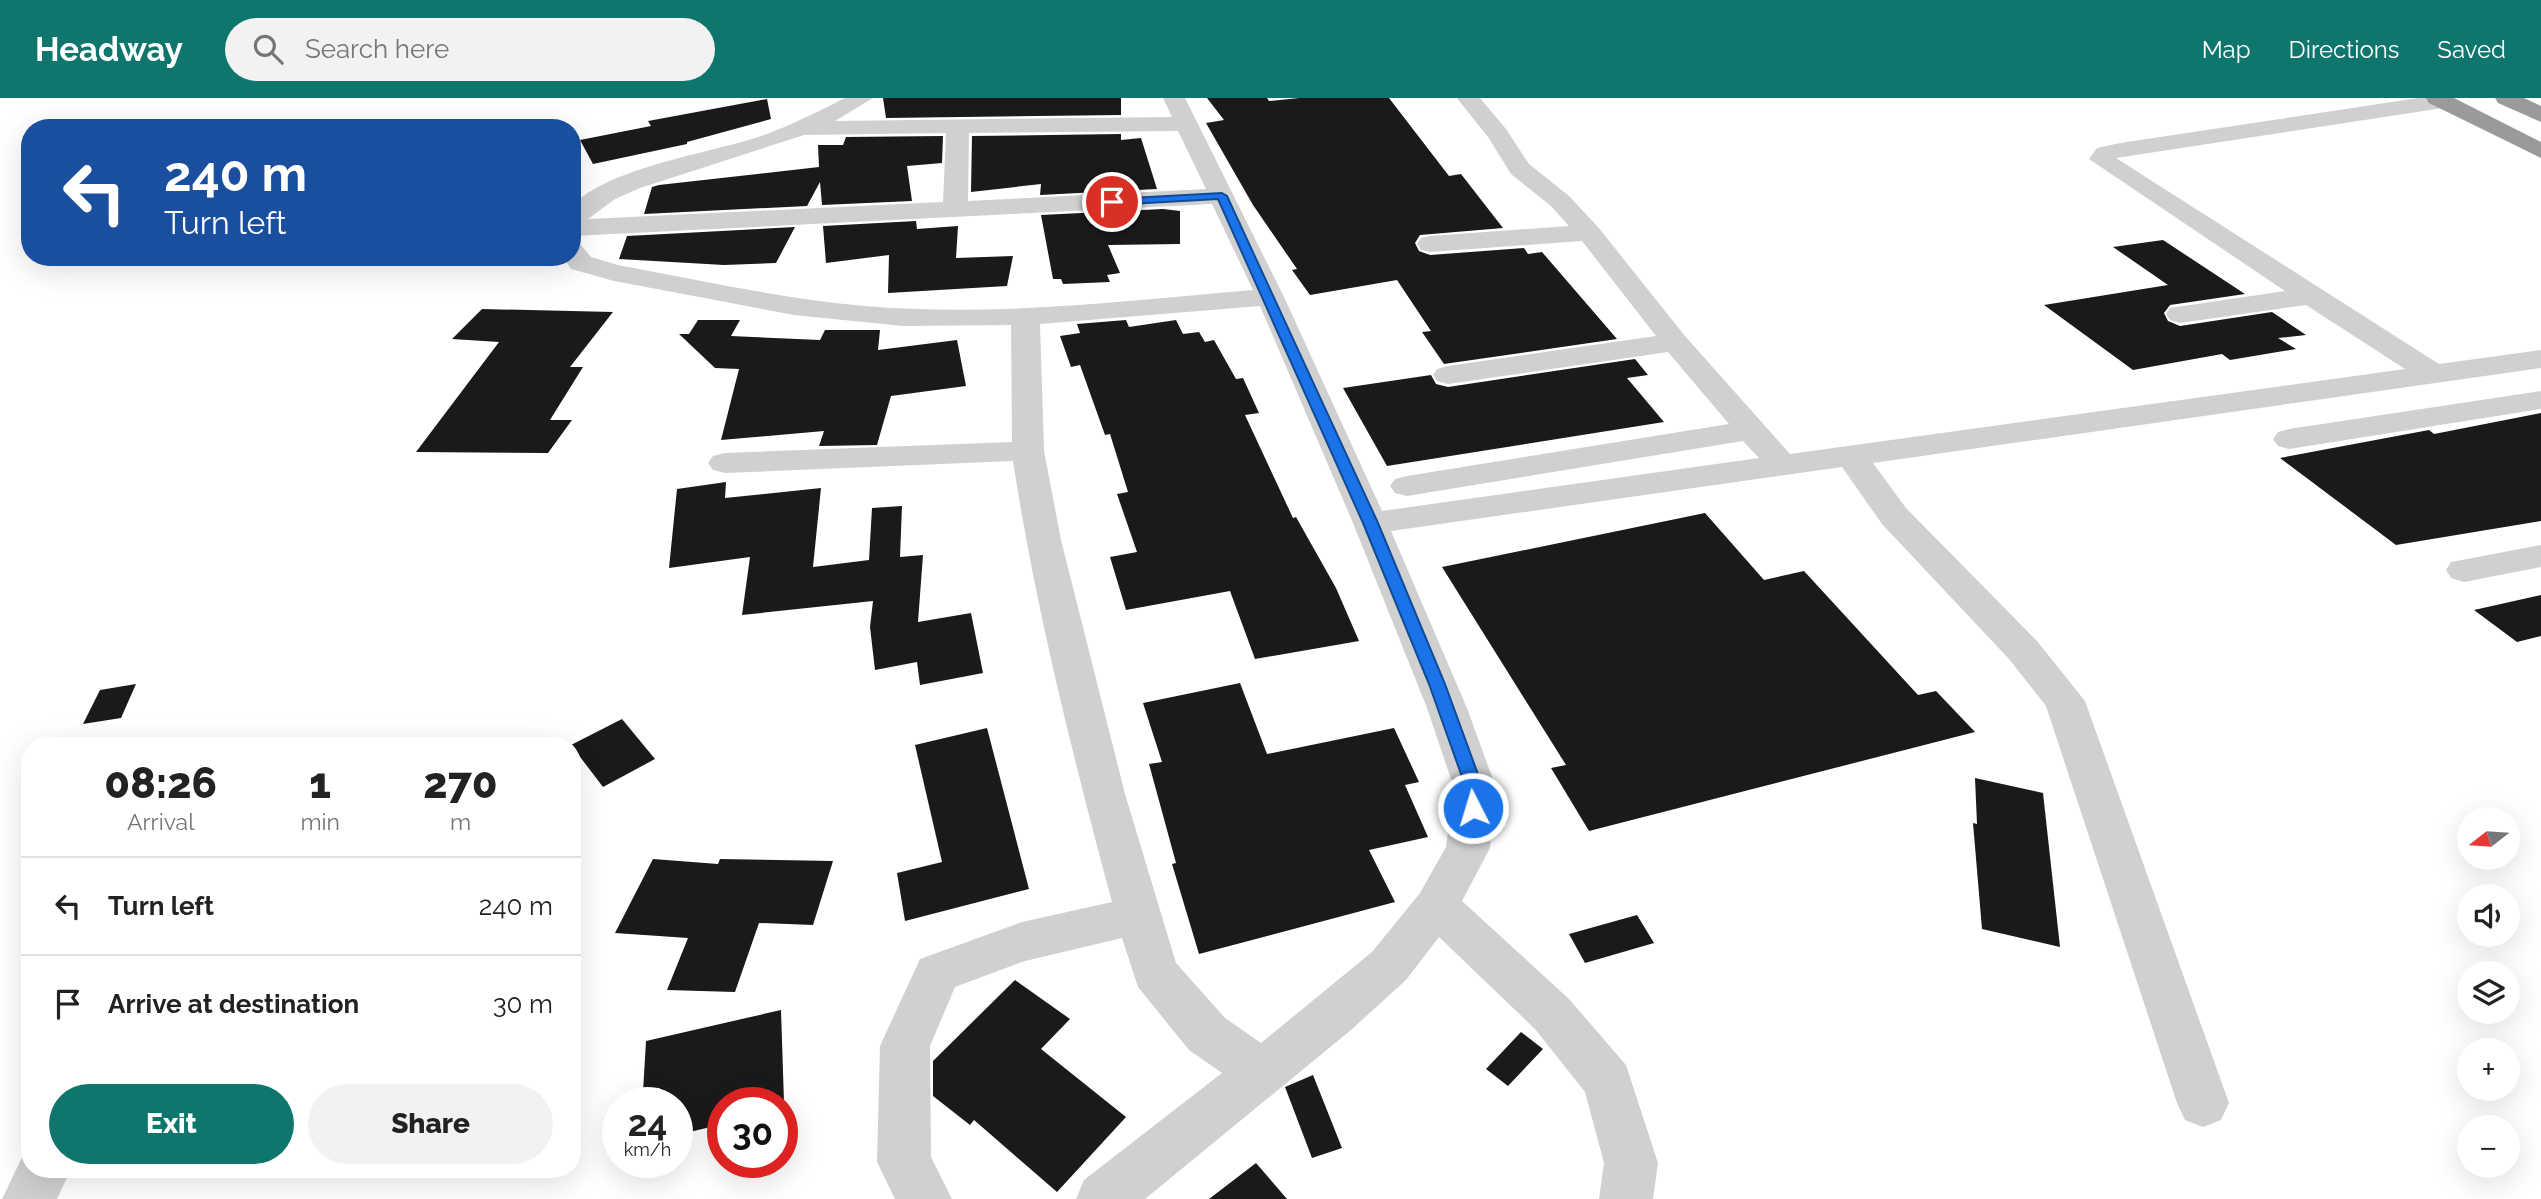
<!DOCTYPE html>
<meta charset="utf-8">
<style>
body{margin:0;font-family:Raleway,sans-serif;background:#f2f2f2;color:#222;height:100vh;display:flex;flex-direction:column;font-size:26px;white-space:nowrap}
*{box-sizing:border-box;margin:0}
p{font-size:23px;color:#767676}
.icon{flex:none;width:38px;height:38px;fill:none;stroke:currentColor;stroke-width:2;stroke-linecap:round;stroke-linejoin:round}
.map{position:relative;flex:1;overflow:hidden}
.sheet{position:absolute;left:21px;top:639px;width:560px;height:441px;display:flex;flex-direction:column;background:#fff;border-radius:28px;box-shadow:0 7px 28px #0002}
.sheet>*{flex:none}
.hud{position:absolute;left:21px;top:21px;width:560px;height:147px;border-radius:28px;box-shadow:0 7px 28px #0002;background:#1a4fa0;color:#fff;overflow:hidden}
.needle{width:46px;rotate:253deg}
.tools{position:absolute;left:2457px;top:709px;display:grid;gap:14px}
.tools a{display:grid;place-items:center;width:63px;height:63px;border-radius:50%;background:#fff;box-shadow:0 7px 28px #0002;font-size:35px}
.speed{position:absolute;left:602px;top:989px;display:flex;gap:14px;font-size:35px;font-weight:700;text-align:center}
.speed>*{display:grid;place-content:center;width:91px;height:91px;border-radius:50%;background:#fff;box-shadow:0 7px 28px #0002;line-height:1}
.speed small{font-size:18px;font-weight:400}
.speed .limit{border:10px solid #d22;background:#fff;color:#111}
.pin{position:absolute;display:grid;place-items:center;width:60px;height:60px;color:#fff;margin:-30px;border:4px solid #fff;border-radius:50%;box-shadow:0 2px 7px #0007}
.me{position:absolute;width:77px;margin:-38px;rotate:355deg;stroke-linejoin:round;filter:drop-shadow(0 0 5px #0008)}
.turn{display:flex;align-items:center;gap:24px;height:147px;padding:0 28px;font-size:32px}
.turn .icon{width:91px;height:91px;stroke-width:2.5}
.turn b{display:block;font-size:49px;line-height:60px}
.eta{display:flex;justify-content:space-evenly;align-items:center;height:119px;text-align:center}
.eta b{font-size:42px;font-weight:800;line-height:49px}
.cta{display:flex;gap:14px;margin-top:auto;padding:14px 28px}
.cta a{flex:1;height:80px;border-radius:42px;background:#0f766e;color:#fff;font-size:28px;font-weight:800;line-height:80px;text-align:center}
.cta a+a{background:#f2f2f2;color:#222}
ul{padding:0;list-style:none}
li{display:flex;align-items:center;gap:21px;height:98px;padding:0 28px;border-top:2px solid #e0e0e0}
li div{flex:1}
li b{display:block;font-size:26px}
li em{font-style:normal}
header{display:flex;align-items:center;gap:42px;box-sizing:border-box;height:98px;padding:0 35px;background:#0f766e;color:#fff}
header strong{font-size:33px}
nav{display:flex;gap:38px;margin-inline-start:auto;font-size:24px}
.search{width:490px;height:63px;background:#f2f2f2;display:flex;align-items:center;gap:18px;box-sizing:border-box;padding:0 24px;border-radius:38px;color:#767676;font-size:26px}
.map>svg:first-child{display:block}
.building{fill:#1a1a1a}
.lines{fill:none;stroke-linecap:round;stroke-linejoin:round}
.minor{fill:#d0d0d0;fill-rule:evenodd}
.highway{fill:#9a9a9a;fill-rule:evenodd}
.route{fill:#1a73e8;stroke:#114b97;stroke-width:2}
</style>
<header>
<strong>Headway</strong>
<div class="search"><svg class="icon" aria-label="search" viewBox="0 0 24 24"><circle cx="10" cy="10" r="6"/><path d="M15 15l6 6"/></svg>Search here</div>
<nav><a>Map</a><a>Directions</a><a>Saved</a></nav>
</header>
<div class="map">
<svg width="2541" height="1101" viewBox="0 0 2541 1101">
<rect width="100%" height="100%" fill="#fff"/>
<!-- building -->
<path class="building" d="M 883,0 L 1121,0 L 1121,17 L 886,20 Z
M 1207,0 L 1267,0 L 1269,3 L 1299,0 L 1389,0 L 1449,78 L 1461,76 L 1503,130 L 1420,137 L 1415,145 L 1419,153 L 1430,157 L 1524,150 L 1528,156 L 1542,154 L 1617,241 L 1444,266 L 1422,234 L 1431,233 L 1397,182 L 1310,197 L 1292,172 L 1297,171 L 1253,107 L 1206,25 L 1224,22 Z
M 767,1 L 771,21 L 687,44 L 687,46 L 593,66 L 580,42 L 651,28 L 648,23 Z
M 1121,36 L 1121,42 L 1141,40 L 1157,91 L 1040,97 L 1041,86 L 971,94 L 972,38 Z
M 943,38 L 942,65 L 907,68 L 912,103 L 822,107 L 820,84 L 807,108 L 644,116 L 652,89 L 659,87 L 819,69 L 818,47 L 843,47 L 846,39 Z
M 1163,111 L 1180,113 L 1180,146 L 1108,147 L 1120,175 L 1107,177 L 1110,184 L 1063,186 L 1061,181 L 1053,181 L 1041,117 Z
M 916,123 L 917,131 L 958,128 L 956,160 L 1013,158 L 1007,188 L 888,195 L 889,157 L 826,165 L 823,128 Z
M 795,129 L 776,165 L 724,167 L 619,161 L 627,138 Z
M 2163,142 L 2245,196 L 2170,207 L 2164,215 L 2168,223 L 2180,228 L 2272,214 L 2306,237 L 2278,240 L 2296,251 L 2230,262 L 2222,256 L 2133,272 L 2044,207 L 2168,187 L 2113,149 Z
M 482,211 L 613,214 L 570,269 L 583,269 L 550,322 L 572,322 L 548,355 L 416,354 L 499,244 L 452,241 Z
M 698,222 L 740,222 L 731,238 L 820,242 L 825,232 L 880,232 L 878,252 L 957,242 L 966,288 L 891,298 L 877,347 L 819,348 L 824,333 L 721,342 L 739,271 L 715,270 L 679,236 L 689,236 Z
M 1126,222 L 1129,229 L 1176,222 L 1183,236 L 1199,234 L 1205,244 L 1214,242 L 1236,281 L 1243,280 L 1259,315 L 1245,317 L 1293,420 L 1296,419 L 1336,490 L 1359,543 L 1255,561 L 1230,493 L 1126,512 L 1110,459 L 1137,454 L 1117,396 L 1128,394 L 1110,336 L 1105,337 L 1080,267 L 1071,269 L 1060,238 L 1080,235 L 1077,226 Z
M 1635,261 L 1648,277 L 1627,280 L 1664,324 L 1387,368 L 1343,290 L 1431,277 L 1436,286 L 1448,289 Z
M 2541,315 L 2541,423 L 2396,447 L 2280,360 L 2429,332 L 2434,336 Z
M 726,384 L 725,400 L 821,390 L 813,469 L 869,462 L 872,410 L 902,408 L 900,459 L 923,457 L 918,524 L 971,515 L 983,575 L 920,587 L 917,564 L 875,572 L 870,529 L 873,503 L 742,517 L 750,459 L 669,470 L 677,391 Z
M 1705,415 L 1764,482 L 1804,473 L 1918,597 L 1936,593 L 1975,634 L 1589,733 L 1551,670 L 1566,667 L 1442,469 Z
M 2541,497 L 2541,538 L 2517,544 L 2474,512 Z
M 1240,585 L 1267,656 L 1394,630 L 1419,684 L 1405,687 L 1428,739 L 1369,752 L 1395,804 L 1199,856 L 1172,766 L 1176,765 L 1149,666 L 1162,664 L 1143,605 Z
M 136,586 L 121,620 L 83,626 L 100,592 Z
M 622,621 L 655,661 L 603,689 L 571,647 Z
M 987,630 L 1029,791 L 905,823 L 897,775 L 942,764 L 915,647 Z
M 1975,680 L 2043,695 L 2060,849 L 1982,831 L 1973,725 L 1977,726 Z
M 653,761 L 718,766 L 720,761 L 833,763 L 813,827 L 759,825 L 735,894 L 667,892 L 688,840 L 615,835 Z
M 1637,817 L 1654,845 L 1585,865 L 1569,836 Z
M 1015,882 L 1070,921 L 1041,951 L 1126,1019 L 1057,1094 L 974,1022 L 970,1027 L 933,998 L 933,963 Z
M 781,912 L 784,1004 L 723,1004 L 723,1026 L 677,1037 L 677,1004 L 659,1004 L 660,990 L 643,994 L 646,943 Z
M 1521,934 L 1543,951 L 1508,988 L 1486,971 Z
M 1313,977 L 1342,1050 L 1312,1060 L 1285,989 Z
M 1256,1065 L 1287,1101 L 1209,1101 Z"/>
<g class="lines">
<!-- minor -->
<path class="minor" d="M 845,0 L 873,0 L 835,23 L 1172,19 L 1163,0 L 1185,0 L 1284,199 L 1382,413 L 1759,360 L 1743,343 L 1407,398 L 1395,395 L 1390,388 L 1395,381 L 1407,378 L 1729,326 L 1668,254 L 1448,286 L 1437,283 L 1433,277 L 1437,271 L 1448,268 L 1656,238 L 1582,143 L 1430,154 L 1421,152 L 1417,146 L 1421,140 L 1430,138 L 1569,128 L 1551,108 L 1511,76 L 1488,39 L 1457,0 L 1480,0 L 1506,31 L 1529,66 L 1569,98 L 1598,129 L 1685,238 L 1790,356 L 2405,271 L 2306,207 L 2180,225 L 2170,222 L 2166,216 L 2170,210 L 2285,193 L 2089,61 L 2097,50 L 2120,45 L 2418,0 L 2452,0 L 2454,3 L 2443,10 L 2116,60 L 2439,266 L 2541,252 L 2541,270 L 1873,365 L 1906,410 L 2037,543 L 2085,603 L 2229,1005 L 2221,1022 L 2203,1029 L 2185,1022 L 2177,1005 L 2046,608 L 2009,561 L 1882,426 L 1842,369 L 1391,433 L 1467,610 L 1496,690 L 1490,750 L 1462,803 L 1569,901 L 1626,967 L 1658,1065 L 1653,1101 L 1599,1101 L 1604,1065 L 1585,994 L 1535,931 L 1439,839 L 1406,882 L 1351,932 L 1145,1101 L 1076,1101 L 1084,1082 L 1222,975 L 1189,952 L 1138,889 L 1122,840 L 1025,863 L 955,889 L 930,948 L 931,1059 L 952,1101 L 895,1101 L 877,1064 L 880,948 L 920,861 L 1022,824 L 1112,804 C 1073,659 1036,512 1013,363 L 725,375 L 713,372 L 708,365 L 713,358 L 725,355 L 1012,344 L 1011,227 L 903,228 L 794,217 L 614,183 L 571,171 L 563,159 L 572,159 L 572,145 L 581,147 L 591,159 L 618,167 C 700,182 782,201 865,208 C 994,219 1124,203 1253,192 L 1212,106 L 572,138 L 572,108 C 607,71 703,56 752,41 C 784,31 815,15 845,0 ZM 1178,33 L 1206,91 L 968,103 L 969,35 ZM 946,35 L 943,104 L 588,121 L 615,101 L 640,90 L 804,37 ZM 1260,208 L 1353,425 L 1427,610 L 1454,690 L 1446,749 L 1420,795 L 1372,854 L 1261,945 L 1225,920 L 1176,865 L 1125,696 L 1061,442 L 1044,353 L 1040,226 Z
M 2541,293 L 2541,311 L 2289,351 L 2278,348 L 2273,341 L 2278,334 L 2289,331 Z
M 2541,447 L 2541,469 L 2464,484 L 2451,480 L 2446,472 L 2451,464 Z
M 30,1051 L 30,1071 L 71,1071 L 57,1101 L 2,1101 L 25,1053 Z"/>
<!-- highway -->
<path class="highway" d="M 2426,0 L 2454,0 L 2541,44 L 2541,60 L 2429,5 Z
M 2495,0 L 2524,0 L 2541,8 L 2541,24 L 2498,5 Z"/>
</g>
<!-- route -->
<path class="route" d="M 1222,95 L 1227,98 L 1378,425 L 1445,586 L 1483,690 L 1479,715 L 1473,717 L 1464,710 L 1466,690 L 1429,586 L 1363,425 L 1218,101 L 1112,107 L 1107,104 L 1112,101 Z"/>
</svg>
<div class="tools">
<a><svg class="needle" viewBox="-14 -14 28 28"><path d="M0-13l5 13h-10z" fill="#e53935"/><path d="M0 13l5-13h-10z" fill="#767676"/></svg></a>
<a><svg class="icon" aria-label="sound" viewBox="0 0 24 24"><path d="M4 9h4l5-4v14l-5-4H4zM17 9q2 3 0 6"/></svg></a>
<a><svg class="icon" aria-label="layers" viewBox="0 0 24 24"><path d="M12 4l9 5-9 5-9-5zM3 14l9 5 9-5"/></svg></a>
<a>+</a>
<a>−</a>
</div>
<div class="speed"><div>24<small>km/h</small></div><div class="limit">30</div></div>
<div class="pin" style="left:1112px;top:104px;background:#d93025"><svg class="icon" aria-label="arrive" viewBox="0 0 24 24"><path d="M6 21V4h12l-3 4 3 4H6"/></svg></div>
<svg class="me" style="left:1473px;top:710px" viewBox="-20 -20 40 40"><circle r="17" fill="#1a73e8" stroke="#fff" stroke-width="3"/><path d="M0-11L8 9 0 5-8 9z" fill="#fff"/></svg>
<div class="hud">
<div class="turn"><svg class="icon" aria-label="left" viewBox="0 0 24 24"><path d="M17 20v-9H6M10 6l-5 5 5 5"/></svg><div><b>240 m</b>Turn left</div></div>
</div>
<section class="sheet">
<div class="eta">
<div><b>08:26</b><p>Arrival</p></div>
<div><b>1</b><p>min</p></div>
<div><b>270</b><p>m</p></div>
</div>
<ul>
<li><svg class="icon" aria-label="left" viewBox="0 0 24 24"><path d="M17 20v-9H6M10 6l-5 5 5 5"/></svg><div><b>Turn left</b></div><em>240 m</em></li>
<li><svg class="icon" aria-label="arrive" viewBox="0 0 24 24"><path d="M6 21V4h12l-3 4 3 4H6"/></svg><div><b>Arrive at destination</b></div><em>30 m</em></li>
</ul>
<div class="cta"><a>Exit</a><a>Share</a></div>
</section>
</div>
